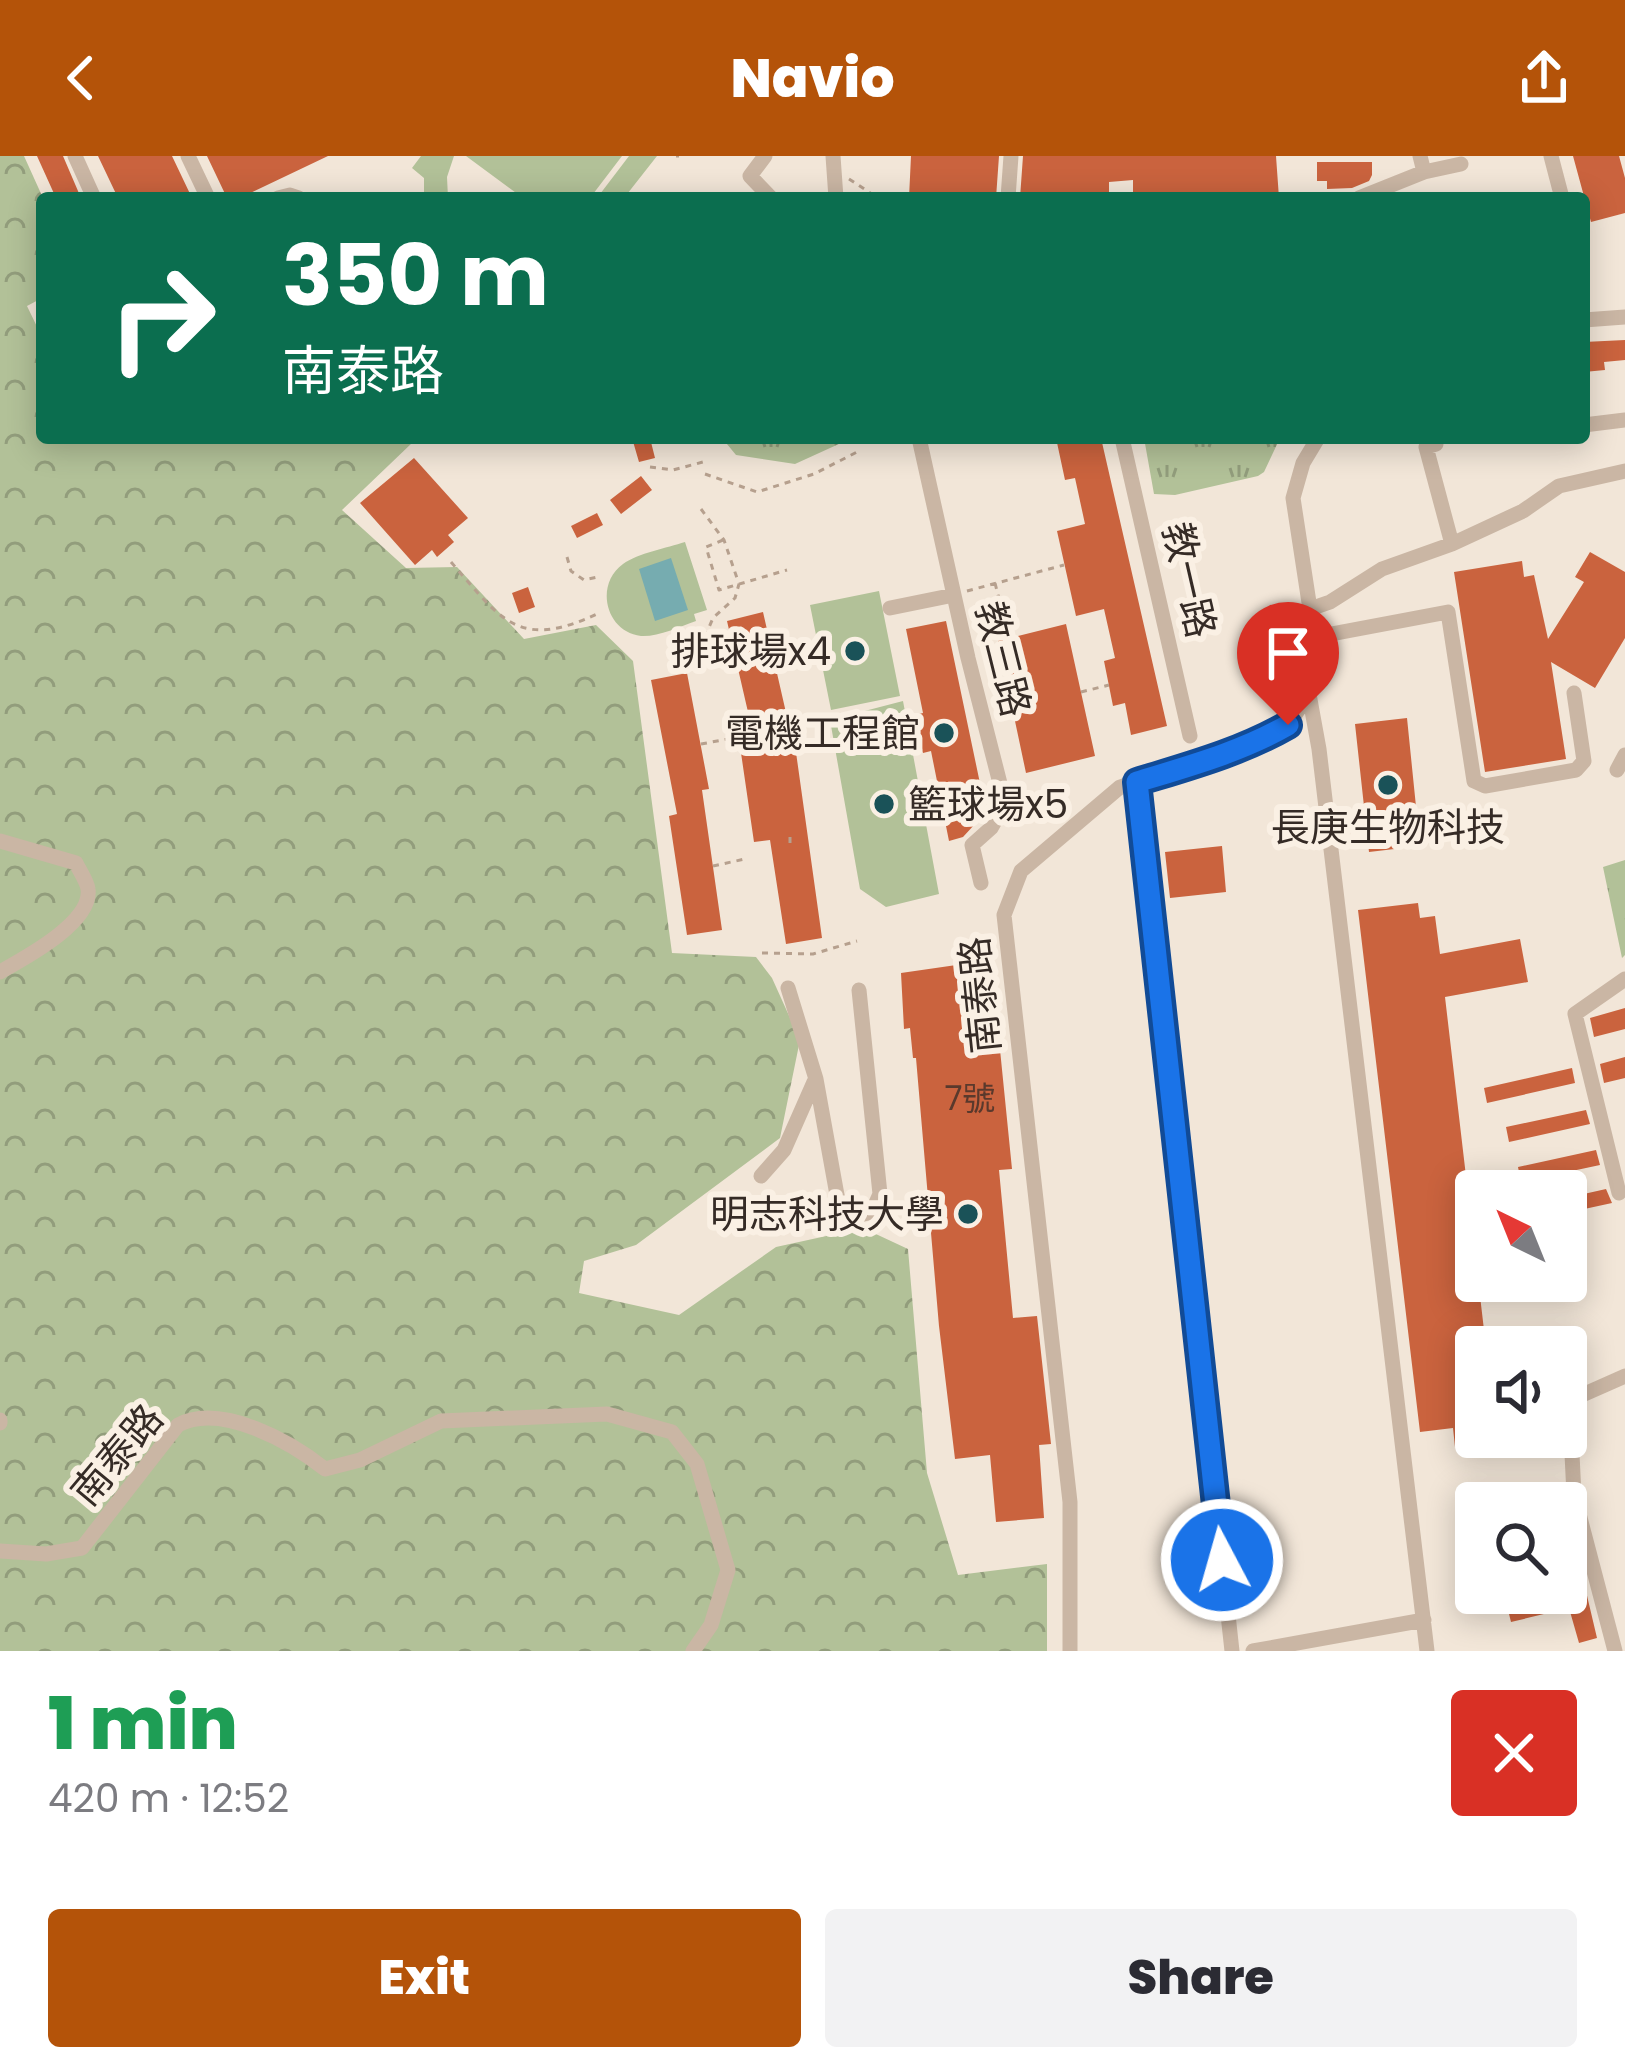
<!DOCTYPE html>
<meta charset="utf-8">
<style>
body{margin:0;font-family:Poppins,"Noto Sans TC",sans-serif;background:#f2f2f3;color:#2b2b33;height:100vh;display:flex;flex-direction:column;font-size:45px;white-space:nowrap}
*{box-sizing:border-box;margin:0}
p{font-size:39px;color:#7c7c81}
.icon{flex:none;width:66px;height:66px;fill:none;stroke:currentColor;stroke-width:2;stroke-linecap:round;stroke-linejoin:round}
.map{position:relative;height:1495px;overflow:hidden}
.details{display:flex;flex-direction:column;background:#fff;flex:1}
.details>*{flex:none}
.top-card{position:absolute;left:36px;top:36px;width:1554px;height:252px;border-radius:12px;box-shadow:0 6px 30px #0003;background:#0b6e4f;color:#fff;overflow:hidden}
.needle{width:78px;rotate:317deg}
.controls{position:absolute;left:1455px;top:1014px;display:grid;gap:24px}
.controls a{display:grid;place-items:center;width:132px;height:132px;border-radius:12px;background:#fff;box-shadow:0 6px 30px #0003;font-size:60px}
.pin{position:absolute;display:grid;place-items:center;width:102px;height:102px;color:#fff;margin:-123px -51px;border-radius:50% 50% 50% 0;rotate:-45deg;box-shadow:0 0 12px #0007}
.pin .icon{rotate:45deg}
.me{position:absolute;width:132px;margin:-66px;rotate:354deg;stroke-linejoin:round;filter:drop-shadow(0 0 9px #0008)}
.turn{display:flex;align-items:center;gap:42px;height:252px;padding:0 48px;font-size:54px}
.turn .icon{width:156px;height:156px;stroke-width:2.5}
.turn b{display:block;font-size:84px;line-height:102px}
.round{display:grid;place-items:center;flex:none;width:126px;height:126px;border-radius:12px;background:#f2f2f3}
.overview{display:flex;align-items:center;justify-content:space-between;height:204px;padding:0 48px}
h1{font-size:72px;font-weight:800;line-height:90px;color:#1e9e55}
.cta{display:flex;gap:24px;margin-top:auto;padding:24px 48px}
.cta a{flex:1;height:138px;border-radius:12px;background:#b45309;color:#fff;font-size:48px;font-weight:800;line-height:138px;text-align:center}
.cta a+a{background:#f2f2f3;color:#2b2b33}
header{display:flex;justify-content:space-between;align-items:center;height:156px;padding:0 48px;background:#b45309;color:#fff;font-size:54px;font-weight:800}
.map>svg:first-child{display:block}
.grass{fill:#b2c198}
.forest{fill:url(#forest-crowns)}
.park{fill:url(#park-tufts)}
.water{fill:#76acb0}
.building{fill:#ca633e}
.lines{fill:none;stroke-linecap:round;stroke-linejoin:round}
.path{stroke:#b6a08e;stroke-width:3;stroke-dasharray:6 6;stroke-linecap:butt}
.minor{stroke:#cab6a4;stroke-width:15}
.path-bridge{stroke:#b6a08e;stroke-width:3;stroke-dasharray:6 6;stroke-linecap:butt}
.route-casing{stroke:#114b97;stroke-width:30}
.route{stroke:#1a73e8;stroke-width:21}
.poi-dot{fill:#1a5258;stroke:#faf0e4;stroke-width:4.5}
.labels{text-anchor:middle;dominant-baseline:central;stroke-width:12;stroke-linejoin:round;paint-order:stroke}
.number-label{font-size:33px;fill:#5a392c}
.street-label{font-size:39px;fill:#352b26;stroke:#faf0e4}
.poi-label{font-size:39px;fill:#352b26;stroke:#faf0e4;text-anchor:end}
</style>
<header><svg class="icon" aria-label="back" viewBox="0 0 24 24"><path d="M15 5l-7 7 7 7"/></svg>Navio<svg class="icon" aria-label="share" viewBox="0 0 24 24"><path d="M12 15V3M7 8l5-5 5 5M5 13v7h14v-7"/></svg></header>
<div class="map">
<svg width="1625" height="1495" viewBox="0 0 1625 1495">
<defs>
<pattern id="forest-crowns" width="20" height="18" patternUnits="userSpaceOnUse" patternTransform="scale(3)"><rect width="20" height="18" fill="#b2c198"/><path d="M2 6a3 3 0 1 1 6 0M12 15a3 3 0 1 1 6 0" fill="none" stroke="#929d7c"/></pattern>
<pattern id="park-tufts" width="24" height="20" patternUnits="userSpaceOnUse" patternTransform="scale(3)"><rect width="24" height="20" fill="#b2c198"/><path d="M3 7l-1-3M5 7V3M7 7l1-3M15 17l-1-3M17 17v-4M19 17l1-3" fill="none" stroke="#929d7c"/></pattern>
</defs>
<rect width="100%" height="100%" fill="#f2e6d8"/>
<!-- grass -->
<path class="grass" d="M 421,0 L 454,0 L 447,21 L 448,42 L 424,42 L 424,22 L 412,12 Z
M 466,0 L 622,0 L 590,42 L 523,42 Z
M 629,0 L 657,0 L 624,42 L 597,42 Z
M 685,386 L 707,454 L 694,458 L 696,465 C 679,471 658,481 641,480 C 606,476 594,429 623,408 C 638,397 667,392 685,386 Z
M 879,435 L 900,540 L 831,554 L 810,449 Z
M 903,545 L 939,738 L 886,751 L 860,733 L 830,564 Z"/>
<!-- forest -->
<path class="forest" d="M 0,0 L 24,0 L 43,42 L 42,142 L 27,150 L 42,181 L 42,282 L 408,282 L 412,287 L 342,354 L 406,412 L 457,411 L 524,483 L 596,469 L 633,505 L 672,797 L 756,801 L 772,822 L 800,884 L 780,982 L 636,1089 L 584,1105 L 579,1137 L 679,1159 L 776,1091 L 863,1072 L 908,1093 L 927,1317 L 958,1419 L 1047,1408 L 1047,1495 L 0,1495 Z"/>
<!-- park -->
<path class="park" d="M 722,282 L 852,282 L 795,308 L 736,299 Z
M 1144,282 L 1280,282 L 1264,316 L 1258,320 L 1175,339 L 1154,338 Z
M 1625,704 L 1625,799 L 1622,802 L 1603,711 Z"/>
<!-- water -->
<path class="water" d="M 671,402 L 688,454 L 655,465 L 639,413 Z"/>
<!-- building -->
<path class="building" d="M 37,0 L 63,0 L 81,42 L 56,42 Z
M 98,0 L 172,0 L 192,42 L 118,42 Z
M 207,0 L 328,0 L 240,42 L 227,42 Z
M 911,0 L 999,0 L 996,42 L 909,42 Z
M 1023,0 L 1276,0 L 1279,42 L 1139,42 L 1138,36 L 1133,36 L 1133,24 L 1109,26 L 1109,42 L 1020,42 Z
M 1573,0 L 1619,0 L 1625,22 L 1625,57 L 1591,66 Z
M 1317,6 L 1372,6 L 1372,19 L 1369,25 L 1352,32 L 1327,33 L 1327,25 L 1317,25 Z
M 1625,184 L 1625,204 L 1604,206 L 1605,214 L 1584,216 L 1584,186 Z
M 632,282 L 650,282 L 655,302 L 639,306 Z
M 1056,282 L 1101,282 L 1167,570 L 1131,579 L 1125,547 L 1113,550 L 1104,505 L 1115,502 L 1104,453 L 1076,460 L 1057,375 L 1085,368 L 1075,322 L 1065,324 Z
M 414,302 L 468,362 L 448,379 L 454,386 L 437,401 L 432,394 L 415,409 L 360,347 Z
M 641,320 L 652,334 L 621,358 L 610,344 Z
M 597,357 L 603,369 L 577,382 L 571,370 Z
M 1590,396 L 1625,416 L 1625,482 L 1595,532 L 1551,506 L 1566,603 L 1485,616 L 1454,416 L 1522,405 L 1524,421 L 1534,419 L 1548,483 L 1584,426 L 1575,421 Z
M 528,431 L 535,451 L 519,457 L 512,437 Z
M 763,456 L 787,561 L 751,569 L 727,465 Z
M 946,465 L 986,656 L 963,681 L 949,685 L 931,595 L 923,597 L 915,559 L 923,557 L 906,473 Z
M 1066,468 L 1095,600 L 1026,617 L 998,485 Z
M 687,517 L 709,633 L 702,634 L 722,774 L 687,779 L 669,660 L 677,658 L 651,524 Z
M 1407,562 L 1420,690 L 1369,696 L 1355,568 Z
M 794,582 L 822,782 L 786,788 L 770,684 L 754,686 L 740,590 Z
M 1222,690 L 1226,736 L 1170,742 L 1165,696 Z
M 1418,747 L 1420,762 L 1435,760 L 1440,798 L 1520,783 L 1528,826 L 1445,841 L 1486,1191 L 1476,1191 L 1476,1288 L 1455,1291 L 1453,1272 L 1420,1276 L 1358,754 Z
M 991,804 L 1012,1013 L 999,1014 L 1013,1162 L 1037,1160 L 1051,1288 L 1039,1289 L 1044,1362 L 996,1366 L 990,1299 L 955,1303 L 939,1170 L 916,902 L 913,902 L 910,872 L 904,873 L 901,817 Z
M 1625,852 L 1625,873 L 1594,881 L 1590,862 Z
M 1625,901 L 1625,922 L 1604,927 L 1600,908 Z
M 1572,912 L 1575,927 L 1487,947 L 1484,932 Z
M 1586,954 L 1590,968 L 1509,986 L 1506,971 Z
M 1596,994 L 1600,1009 L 1521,1026 L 1518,1011 Z
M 1606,1033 L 1612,1047 L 1566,1057 L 1566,1042 Z
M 1584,1427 L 1597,1482 L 1579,1487 L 1569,1452 L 1511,1466 L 1506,1446 L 1545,1437 L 1566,1437 L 1566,1432 Z"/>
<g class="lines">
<!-- path -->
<path class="path" d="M 676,0 L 679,0
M 849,23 L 878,42
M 650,311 L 673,314 L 703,306
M 705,318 L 757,336 L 814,318 L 861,294
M 701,353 L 724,384 L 739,428 L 735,442 L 713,462 L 702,488
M 723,384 L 706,391 L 719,434 L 787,414
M 1161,387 L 1201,376
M 567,401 L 571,415 L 584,424 L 598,421
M 451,406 C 502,465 519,495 599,457
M 995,427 L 1009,482
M 967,435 L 1064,409
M 1267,485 L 1269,505 L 1295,501
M 1081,536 L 1109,529
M 701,588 L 830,564
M 790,681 L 790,691
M 713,710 L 745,703
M 762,797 L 813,798 L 857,785"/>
<!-- minor -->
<path class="minor" d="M 75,0 L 94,42
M 188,0 L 208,42
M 765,0 L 750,20 L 771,42
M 833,0 L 836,42
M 1551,0 L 1562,42
M 1424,16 L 1461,8
M 278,42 L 290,39 L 299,42
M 1008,42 L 1011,0
M 1359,42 L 1424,16 L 1420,0
M 1584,164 L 1625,161
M 1584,269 L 1625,264
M 919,282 L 968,502 L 1005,647 L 991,672 L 972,689 L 981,727
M 1122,282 L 1190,580
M 1435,282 L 1436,288 L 1426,291 L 1452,388
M 890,452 L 954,439
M 1310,453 L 1330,446 L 1382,413 L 1452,388 L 1523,355 L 1559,330 L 1625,315
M 1310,482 L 1448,456 L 1474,625 L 1485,630 L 1576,614 L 1584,605 L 1574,537
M 1309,538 L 1319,593 L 1427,1495
M 1617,614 L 1625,599
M 1137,626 L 1232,1495
M 0,685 L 76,707 C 79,714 87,725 88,733 C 93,766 25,802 0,816
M 788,832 L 816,923 L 839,1050 C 850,1061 858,1060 872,1056 L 880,1038 L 859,834
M 761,1020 L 784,994 L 814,926
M 1619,1037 L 1575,858 L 1625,823
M 0,1264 L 0,1267
M 0,1395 L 46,1398 L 82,1392 L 178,1269 C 221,1246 291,1286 325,1313 L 360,1304 L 441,1265 L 607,1258 L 672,1276 L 697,1308 L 728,1414 L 711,1469 L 693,1495
M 1070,1495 L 1070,1346 L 1004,759 L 1021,715 L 1120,631 L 1262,584 L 1288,569 L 1309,538 L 1312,513 L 1310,453 L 1293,342 L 1303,307 L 1318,282
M 1253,1495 L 1424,1464
M 1615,1495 L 1574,1339 L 1570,1257 L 1580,1240 L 1625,1220"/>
<!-- path-bridge -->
<path class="path-bridge" d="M 1309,499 L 1327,496
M 770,565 L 774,585"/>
</g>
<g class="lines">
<defs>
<path id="route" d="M 1222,1404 L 1137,626 C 1189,610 1241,596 1288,569"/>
</defs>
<!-- route casing -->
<use href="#route" class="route-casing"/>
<!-- route -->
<use href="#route" class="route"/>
</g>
<!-- markers -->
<g class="poi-dot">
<circle cx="855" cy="495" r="12"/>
<circle cx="944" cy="577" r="12"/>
<circle cx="1388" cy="629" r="12"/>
<circle cx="884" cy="648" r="12"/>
<circle cx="968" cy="1058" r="12"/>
</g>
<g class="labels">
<!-- number labels -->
<g class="number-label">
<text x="970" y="942">7號</text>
</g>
<!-- street labels -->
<g class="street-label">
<text transform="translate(1189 424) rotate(77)">教一路</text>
<text transform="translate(1003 503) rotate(76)">教三路</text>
<text transform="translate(980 839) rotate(-96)">南泰路</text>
<text transform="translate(117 1299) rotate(-50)">南泰路</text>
</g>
<!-- poi labels -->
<g class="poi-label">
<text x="831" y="495">排球場x4</text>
<text x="920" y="577">電機工程館</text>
<text x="908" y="648" text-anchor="start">籃球場x5</text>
<text x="1388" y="671" text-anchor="middle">長庚生物科技</text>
<text x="944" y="1058">明志科技大學</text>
</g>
</g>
</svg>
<div class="controls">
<a><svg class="needle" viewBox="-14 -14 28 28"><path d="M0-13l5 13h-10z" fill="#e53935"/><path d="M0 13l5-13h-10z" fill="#7c7c81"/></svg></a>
<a><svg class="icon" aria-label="sound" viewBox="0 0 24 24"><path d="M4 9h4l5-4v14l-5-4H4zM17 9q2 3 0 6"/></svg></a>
<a><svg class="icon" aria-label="search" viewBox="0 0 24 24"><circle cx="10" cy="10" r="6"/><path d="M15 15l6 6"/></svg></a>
</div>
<div class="pin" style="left:1288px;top:569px;background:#d93025"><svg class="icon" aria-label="arrive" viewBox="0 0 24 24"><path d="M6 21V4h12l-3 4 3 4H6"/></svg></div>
<svg class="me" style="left:1222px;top:1404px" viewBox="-20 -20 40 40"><circle r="17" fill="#1a73e8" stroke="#fff" stroke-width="3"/><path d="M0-11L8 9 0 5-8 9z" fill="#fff"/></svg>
<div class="top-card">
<div class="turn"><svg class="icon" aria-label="right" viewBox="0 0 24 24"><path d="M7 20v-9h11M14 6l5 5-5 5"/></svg><div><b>350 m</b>南泰路</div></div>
</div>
</div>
<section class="details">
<div class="overview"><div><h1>1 min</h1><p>420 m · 12:52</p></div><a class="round" style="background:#d93025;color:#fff"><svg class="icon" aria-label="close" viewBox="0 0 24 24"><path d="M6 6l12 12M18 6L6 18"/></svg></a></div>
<div class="cta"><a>Exit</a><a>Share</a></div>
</section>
